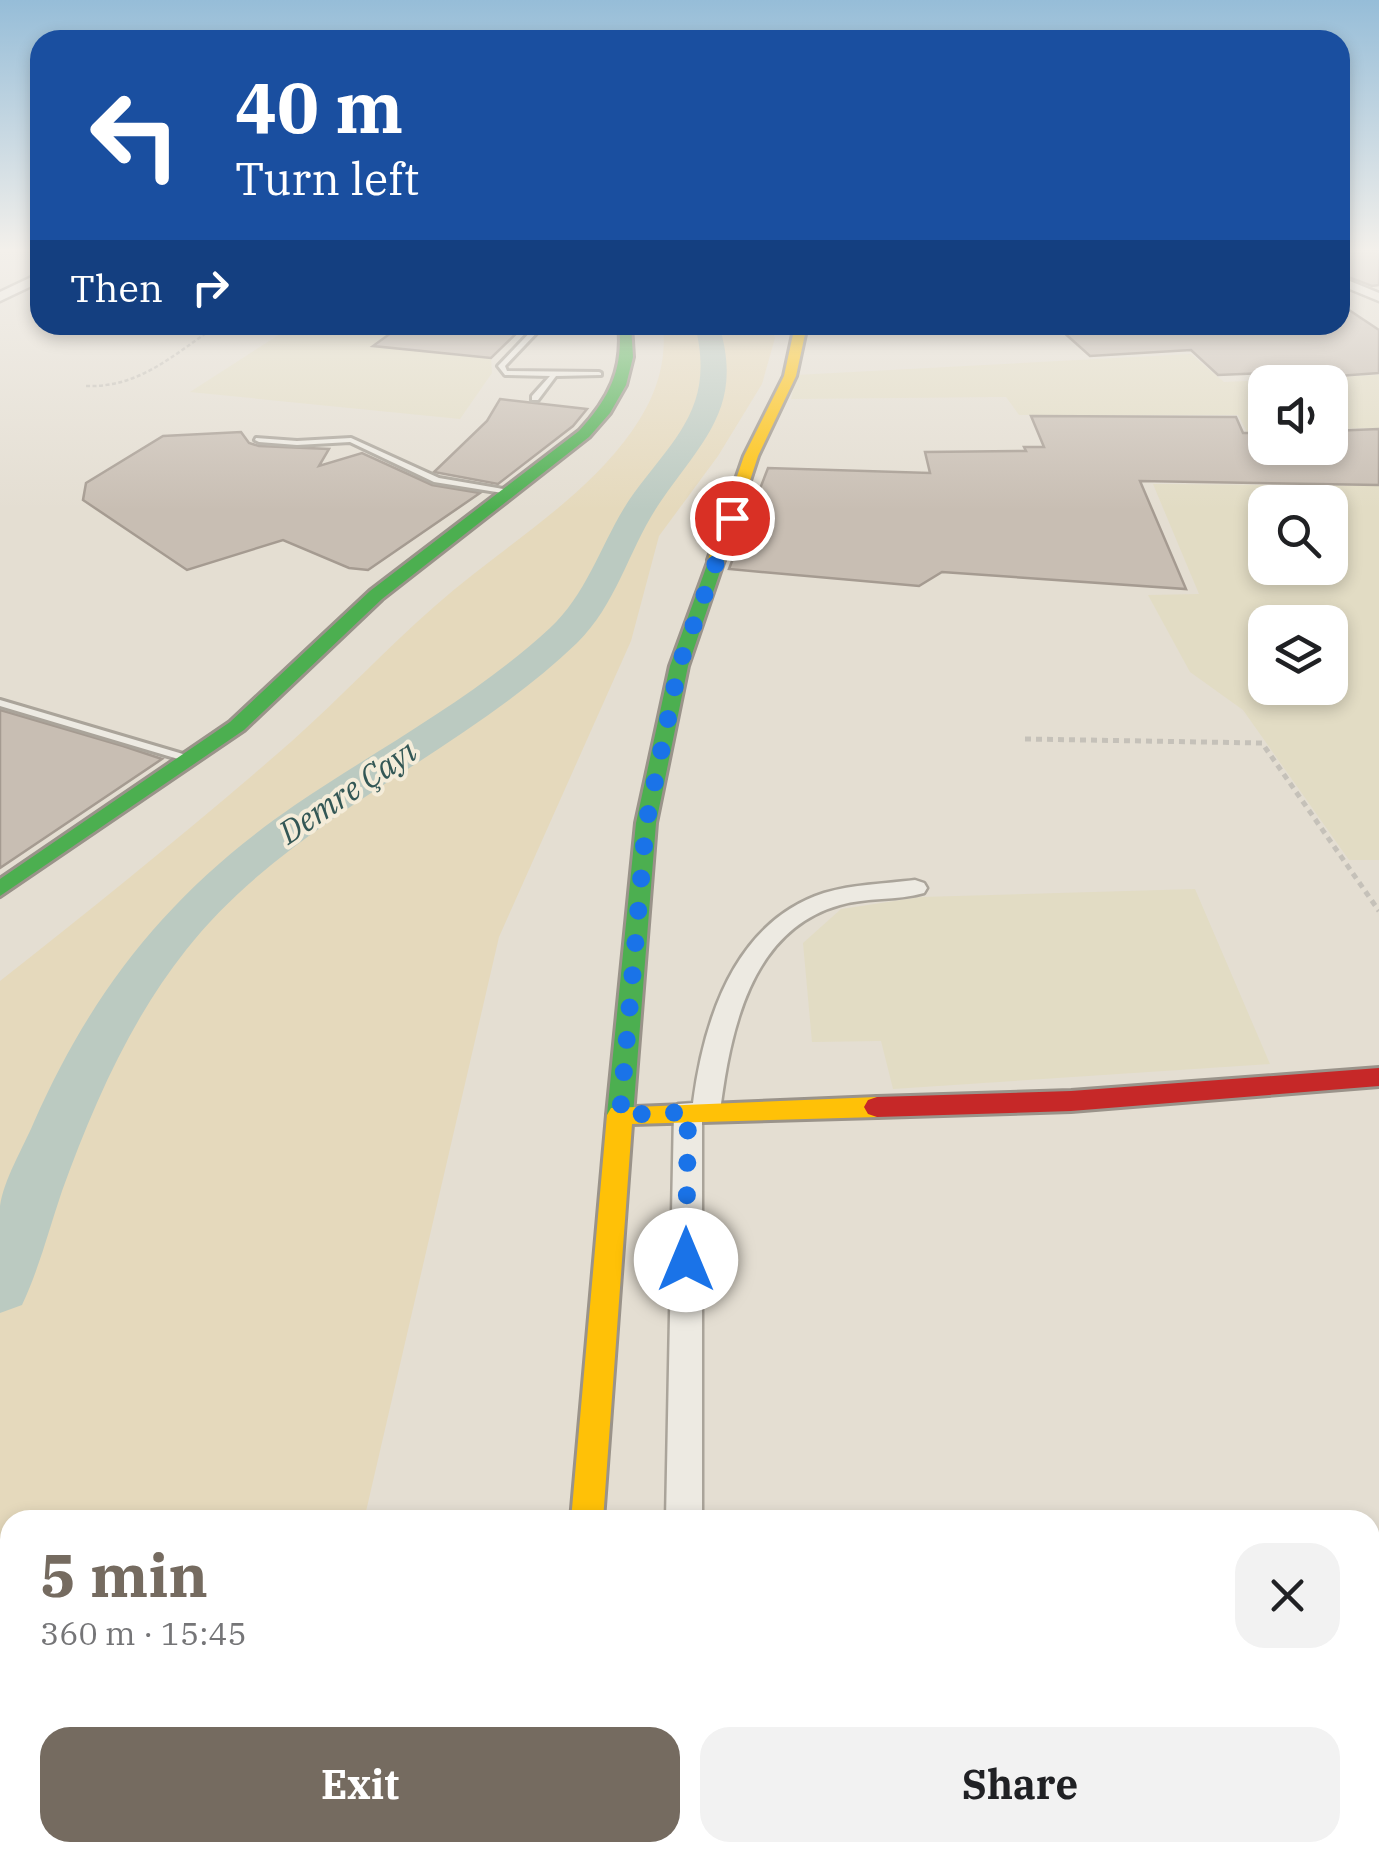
<!DOCTYPE html>
<meta charset="utf-8">
<style>
body{margin:0;font-family:"IBM Plex Serif",serif;background:#f2f2f2;color:#202124;height:100vh;display:flex;flex-direction:column;font-size:38px;white-space:nowrap}
*{box-sizing:border-box;margin:0}
p{font-size:32px;color:#757577}
.icon{flex:none;width:55px;height:55px;fill:none;stroke:currentColor;stroke-width:2;stroke-linecap:round;stroke-linejoin:round}
.map{position:relative;flex:1;overflow:hidden}
.side{position:absolute;left:0px;top:1510px;width:1380px;height:352px;display:flex;flex-direction:column;background:#fff;border-radius:30px 30px 0 0;box-shadow:0 5px 15px #0003}
.side>*{flex:none}
.top-card{position:absolute;left:30px;top:30px;width:1320px;height:305px;border-radius:30px;box-shadow:0 5px 15px #0003;background:#1a4fa0;color:#fff;overflow:hidden}
.buttons{position:absolute;left:1248px;top:365px;display:grid;gap:20px}
.buttons a{display:grid;place-items:center;width:100px;height:100px;border-radius:20px;background:#fff;box-shadow:0 5px 15px #0003;font-size:50px}
.pin{position:absolute;display:grid;place-items:center;width:85px;height:85px;color:#fff;margin:-42px;border:5px solid #fff;border-radius:50%;box-shadow:0 2px 10px #0007}
.me{position:absolute;width:110px;margin:-55px;rotate:0deg;stroke-linejoin:round;filter:drop-shadow(0 0 8px #0008)}
.turn{display:flex;align-items:center;gap:35px;height:210px;padding:0 40px;font-size:45px}
.turn .icon{width:130px;height:130px;stroke-width:2.5}
.turn b{display:block;font-size:70px;line-height:85px}
.then{display:flex;align-items:center;height:95px;padding:0 40px;background:#0003;gap:20px;font-size:38px}
.round{display:grid;place-items:center;flex:none;width:105px;height:105px;border-radius:30px;background:#f2f2f2}
.head{display:flex;align-items:center;justify-content:space-between;height:170px;padding:0 40px}
h1{font-size:60px;font-weight:800;line-height:75px;color:#756b60}
.button{display:flex;gap:20px;margin-top:auto;padding:20px 40px}
.button a{flex:1;height:115px;border-radius:30px;background:#756b60;color:#fff;font-size:40px;font-weight:800;line-height:115px;text-align:center}
.button a+a{background:#f2f2f2;color:#202124}
.map>svg:first-child{display:block}
.farmland{fill:#e2dcc4;fill-rule:evenodd}
.sand{fill:#e5d9bc}
.lines{fill:none;stroke-linecap:round;stroke-linejoin:round}
.river{fill:#bbcac1;fill-rule:evenodd}
.building{fill:#c8beb3;stroke:#a59b91;stroke-width:2.5}
.lane-casing{stroke:#aaa49a;stroke-width:6}
.street-casing{stroke:#aaa49a;stroke-width:5}
.fast-casing{stroke:#9a938a;stroke-width:6}
.slow-casing{stroke:#9a938a;stroke-width:6}
.jam-casing{stroke:#9a938a;stroke-width:6}
.path-far1{stroke:#c5c1b9;stroke-width:2.5;stroke-dasharray:4 2.5;stroke-linecap:butt}
.path{stroke:#c5c1b9;stroke-width:5;stroke-dasharray:6 5;stroke-linecap:butt}
.lane{fill:#edeae2;fill-rule:evenodd}
.street{fill:#edeae2;fill-rule:evenodd}
.fast{fill:#4caf50;fill-rule:evenodd}
.slow{fill:#ffc107;fill-rule:evenodd}
.jam{fill:#c62828;fill-rule:evenodd}
.route{stroke:#1a73e8;stroke-width:18;stroke-dasharray:0 32.4}
.labels{text-anchor:middle;dominant-baseline:central;stroke-width:8;stroke-linejoin:round;paint-order:stroke}
.water-label{font-size:32px;font-style:italic;fill:#335755;stroke:#f4ecd9}
</style>
<div class="map">
<svg width="1379" height="1861" viewBox="0 0 1379 1861">
<rect width="100%" height="100%" fill="#e4ded2"/>
<!-- farmland -->
<path class="farmland" d="M 294,325 L 402,325 L 375,346 L 491,358 L 492,373 L 460,419 L 190,392 Z
M 1191,354 L 1224,382 L 1379,375 L 1379,428 L 1330,429 L 1330,382 L 1265,382 L 1265,431 L 1247,432 L 1238,415 L 1019,415 L 1006,397 L 791,399 L 796,375 Z
M 1153,484 L 1379,486 L 1379,860 L 1349,860 L 1243,710 L 1190,672 L 1148,595 L 1199,594 ZM 1330,502 L 1330,568 L 1265,568 L 1265,502 ZM 1265,622 L 1330,622 L 1330,688 L 1265,688 Z
M 1195,889 L 1270,1064 L 893,1089 L 881,1041 L 812,1042 L 803,943 L 841,909 L 921,897 Z"/>
<!-- sand -->
<path class="sand" d="M 663,325 L 770,325 L 775,338 L 762,384 L 718,456 L 659,536 L 631,641 L 499,937 L 364,1520 L 10,1520 L 10,1852 L 326,1853 L 325,1861 L 0,1861 L 0,981 C 99,903 197,824 292,741 C 341,697 386,649 435,606 C 500,548 581,503 632,431 C 655,398 667,365 663,325 Z"/>
<g class="lines">
<!-- river -->
<path class="river" d="M 695,325 L 719,325 C 744,406 704,439 661,501 C 629,547 618,603 577,643 C 457,758 290,818 186,950 C 129,1022 93,1106 62,1191 C 49,1229 39,1269 22,1305 L 0,1313 C 0,1278 0,1240 0,1206 C 4,1179 23,1148 34,1122 C 94,986 173,889 295,805 C 381,747 474,698 550,628 C 590,591 603,536 634,493 C 678,434 715,405 695,325 Z"/>
</g>
<!-- building -->
<path class="building" d="M 1340,249 L 1379,249 L 1379,285 L 1372,286 L 1340,274 Z
M 1340,304 L 1379,330 L 1379,373 L 1324,377 L 1315,371 L 1218,375 L 1191,350 L 1090,356 L 1061,330 L 1137,325 L 1340,325 Z
M 402,325 L 525,325 L 491,358 L 373,346 Z
M 500,399 L 587,409 L 573,426 L 498,484 L 434,472 L 487,421 Z
M 1031,416 L 1236,417 L 1243,433 L 1265,433 L 1265,448 L 1330,448 L 1330,431 L 1379,429 L 1379,485 L 1140,481 L 1186,589 L 942,572 L 919,586 L 729,569 L 768,468 L 930,473 L 925,452 L 1026,451 L 1024,447 L 1044,447 Z
M 241,432 L 249,443 L 259,446 L 329,449 L 319,466 L 362,453 L 432,485 L 480,493 L 368,570 L 349,568 L 283,540 L 187,570 L 83,500 L 86,483 L 163,436 Z
M 0,710 L 123,746 L 162,759 L 0,868 Z"/>
<g class="lines">
<defs>
<path id="lane" d="M 537,325 L 544,325 L 505,366 L 507,371 L 599,372 L 601,373 L 601,375 L 556,376 L 538,400 L 532,400 L 532,396 L 550,376 L 505,375 L 498,366 Z
M 256,438 L 297,441 L 351,438 L 439,478 L 509,490 L 513,492 L 509,494 L 434,482 L 350,442 L 297,445 L 259,442 L 255,440 Z
M 0,700 L 193,757 L 194,759 L 193,761 L 185,761 L 0,706 Z"/>
<path id="street" d="M 40,273 L 40,282 L 0,301 L 0,292 Z
M 1340,277 L 1379,293 L 1379,301 L 1340,285 Z
M 915,880 L 924,883 L 927,888 L 924,893 C 896,901 867,897 840,905 C 750,930 730,1032 720,1112 L 716,1120 L 702,1122 L 702,1520 L 666,1520 L 674,1112 L 678,1104 L 693,1103 C 704,1019 735,922 824,893 C 853,884 885,884 915,880 Z
M 1370,1760 L 1379,1764 L 1379,1806 L 1370,1802 Z"/>
<path id="fast" d="M 619,325 L 631,325 L 633,357 L 626,385 L 610,413 L 589,437 L 382,599 L 244,730 L 0,896 L 0,879 L 230,722 L 370,591 L 579,431 C 609,399 624,369 619,325 Z
M 710,557 L 724,560 L 688,666 L 656,823 L 633,1115 L 629,1122 L 620,1125 L 611,1122 L 607,1115 L 636,823 L 670,666 Z
M 569,1852 L 607,1852 L 608,1861 L 568,1861 Z"/>
<path id="slow" d="M 795,325 L 807,325 L 796,376 L 758,456 L 724,560 L 710,563 L 708,560 L 744,456 L 784,376 Z
M 877,1097 L 886,1100 L 890,1107 L 886,1114 L 877,1117 L 632,1124 L 603,1520 L 571,1520 L 607,1115 L 611,1108 Z"/>
<path id="jam" d="M 1379,1068 L 1379,1086 L 1071,1111 L 877,1117 L 868,1114 L 864,1107 L 868,1100 L 877,1097 L 1071,1091 Z"/>
</defs>
<!-- lane casing -->
<use href="#lane" class="lane-casing"/>
<!-- street casing -->
<use href="#street" class="street-casing"/>
<!-- fast casing -->
<use href="#fast" class="fast-casing"/>
<!-- slow casing -->
<use href="#slow" class="slow-casing"/>
<!-- jam casing -->
<use href="#jam" class="jam-casing"/>
<!-- path-far1 -->
<path class="path-far1" d="M 86,386 C 140,388 174,354 218,325"/>
<!-- path -->
<path class="path" d="M 1025,739 L 1262,743 L 1379,911"/>
<!-- lane -->
<use href="#lane" class="lane"/>
<!-- street -->
<use href="#street" class="street"/>
<!-- fast -->
<use href="#fast" class="fast"/>
<!-- slow -->
<use href="#slow" class="slow"/>
<!-- jam -->
<use href="#jam" class="jam"/>
</g>
<!-- sky -->
<linearGradient id="sky" x2="0" y2="1"><stop stop-color="#96bdd8"/><stop offset="0.49" stop-color="#f3f0eb"/><stop offset="1" stop-color="#f3f0eb" stop-opacity="0"/></linearGradient>
<rect width="1379" height="510" fill="url(#sky)"/>
<g class="lines">
<!-- route -->
<path class="route" d="M 686,1260 L 688,1112 L 620,1115 L 646,824 L 679,666 L 732,518"/>
</g>
<g class="labels">
<!-- water labels -->
<g class="water-label">
<text transform="translate(347 791) rotate(-34)">Demre Çayı</text>
</g>
</g>
</svg>
<div class="buttons">
<a><svg class="icon" aria-label="sound" viewBox="0 0 24 24"><path d="M4 9h4l5-4v14l-5-4H4zM17 9q2 3 0 6"/></svg></a>
<a><svg class="icon" aria-label="search" viewBox="0 0 24 24"><circle cx="10" cy="10" r="6"/><path d="M15 15l6 6"/></svg></a>
<a><svg class="icon" aria-label="layers" viewBox="0 0 24 24"><path d="M12 4l9 5-9 5-9-5zM3 14l9 5 9-5"/></svg></a>
</div>
<div class="pin" style="left:732px;top:518px;background:#d93025"><svg class="icon" aria-label="arrive" viewBox="0 0 24 24"><path d="M6 21V4h12l-3 4 3 4H6"/></svg></div>
<svg class="me" style="left:686px;top:1260px" viewBox="-20 -20 40 40"><circle r="19" fill="#fff"/><path d="M0-13L10 11 0 6-10 11z" fill="#1a73e8"/></svg>
<div class="top-card">
<div class="turn"><svg class="icon" aria-label="left" viewBox="0 0 24 24"><path d="M17 20v-9H6M10 6l-5 5 5 5"/></svg><div><b>40 m</b>Turn left</div></div>
<div class="then">Then<svg class="icon" aria-label="right" viewBox="0 0 24 24"><path d="M7 20v-9h11M14 6l5 5-5 5"/></svg></div>
</div>
<section class="side">
<div class="head"><div><h1>5 min</h1><p>360 m · 15:45</p></div><a class="round"><svg class="icon" aria-label="close" viewBox="0 0 24 24"><path d="M6 6l12 12M18 6L6 18"/></svg></a></div>
<div class="button"><a>Exit</a><a>Share</a></div>
</section>
</div>
